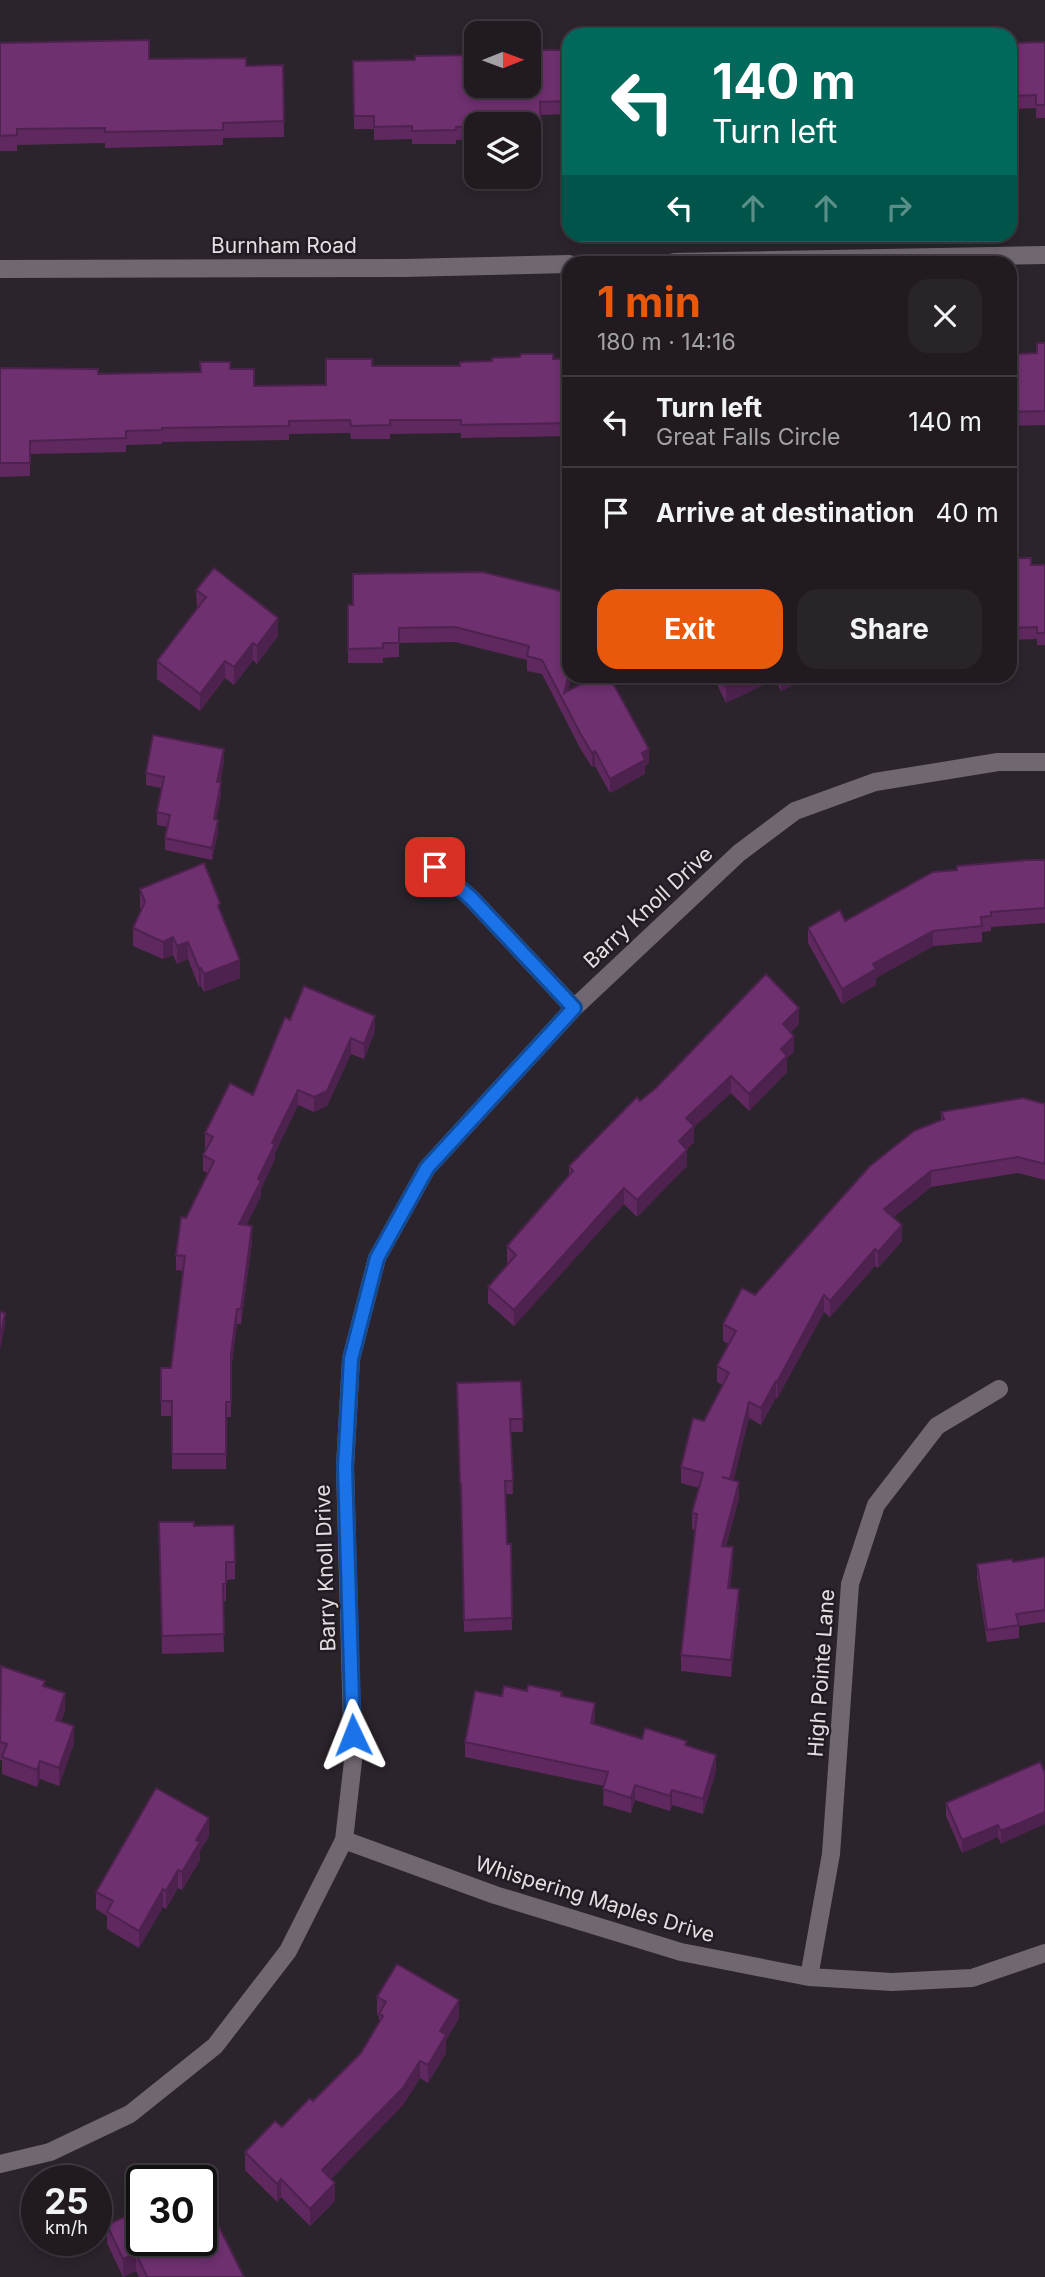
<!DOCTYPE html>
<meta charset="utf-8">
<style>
body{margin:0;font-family:Inter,sans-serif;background:#29242a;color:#f1f3f6;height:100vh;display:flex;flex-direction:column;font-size:26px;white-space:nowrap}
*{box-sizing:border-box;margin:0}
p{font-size:23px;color:#a2a1a5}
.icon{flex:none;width:38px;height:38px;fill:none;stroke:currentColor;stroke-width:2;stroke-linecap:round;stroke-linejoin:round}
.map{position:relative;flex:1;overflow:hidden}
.drawer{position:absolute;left:562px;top:256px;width:455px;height:427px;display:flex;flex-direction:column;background:#211b21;border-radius:21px;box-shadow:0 4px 10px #0003,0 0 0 2px #3e393f}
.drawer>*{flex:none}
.guide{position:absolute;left:562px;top:28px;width:455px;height:214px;border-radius:21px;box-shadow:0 4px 10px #0003,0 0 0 2px #3e393f;background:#00695c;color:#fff;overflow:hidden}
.needle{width:46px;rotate:89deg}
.buttons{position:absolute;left:464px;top:21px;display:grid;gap:14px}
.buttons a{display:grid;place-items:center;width:77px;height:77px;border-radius:14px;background:#211b21;box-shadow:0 4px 10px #0003,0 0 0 2px #3e393f;font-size:35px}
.speed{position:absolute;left:21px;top:2165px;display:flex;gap:14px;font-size:35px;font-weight:700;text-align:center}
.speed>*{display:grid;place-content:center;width:91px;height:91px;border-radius:50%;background:#211b21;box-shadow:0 4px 10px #0003,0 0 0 2px #3e393f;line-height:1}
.speed small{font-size:18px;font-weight:400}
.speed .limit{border:4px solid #111;border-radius:10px;background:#fff;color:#111}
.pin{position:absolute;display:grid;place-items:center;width:60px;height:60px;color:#fff;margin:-30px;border-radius:14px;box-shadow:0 4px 10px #0006}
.me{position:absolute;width:77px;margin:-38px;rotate:358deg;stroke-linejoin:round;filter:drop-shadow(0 0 5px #0008)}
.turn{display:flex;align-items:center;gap:24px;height:147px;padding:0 35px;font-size:32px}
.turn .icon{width:91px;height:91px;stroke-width:2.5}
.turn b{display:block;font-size:49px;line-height:60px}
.lanes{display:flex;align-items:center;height:66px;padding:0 35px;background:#0003;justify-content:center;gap:35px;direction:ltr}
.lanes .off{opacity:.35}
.round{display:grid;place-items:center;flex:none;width:74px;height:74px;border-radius:21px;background:#29242a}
.overview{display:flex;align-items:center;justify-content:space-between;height:119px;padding:0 35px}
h1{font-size:42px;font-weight:700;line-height:52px;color:#ea580c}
.button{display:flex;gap:14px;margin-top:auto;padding:14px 35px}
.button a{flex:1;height:80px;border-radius:21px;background:#ea580c;color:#fff;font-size:28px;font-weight:700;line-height:80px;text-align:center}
.button a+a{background:#29242a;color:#f1f3f6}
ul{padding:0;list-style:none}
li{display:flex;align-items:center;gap:21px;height:91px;padding:0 35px;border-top:2px solid #3e393f}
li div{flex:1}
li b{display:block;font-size:26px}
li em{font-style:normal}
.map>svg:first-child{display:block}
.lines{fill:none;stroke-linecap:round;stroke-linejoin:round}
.minor{stroke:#716770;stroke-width:18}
.wall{fill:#5f295f}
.shaded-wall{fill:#4d224e}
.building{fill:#6e306f;stroke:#4d224e;stroke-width:2}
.route-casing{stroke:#114b97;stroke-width:18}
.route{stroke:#1a73e8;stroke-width:12}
.labels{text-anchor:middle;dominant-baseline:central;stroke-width:5;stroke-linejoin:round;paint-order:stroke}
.street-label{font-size:21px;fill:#e3dee3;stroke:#221b22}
</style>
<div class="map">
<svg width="1045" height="2277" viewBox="0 0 1045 2277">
<rect width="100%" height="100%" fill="#2c242c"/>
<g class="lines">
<!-- minor -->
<path class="minor" d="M 674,262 L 1045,255
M 0,269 L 404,268 L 569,264
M 435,867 L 471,898 L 574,1008
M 344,1840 L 495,1895 L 681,1952 L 809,1977 L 892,1982 L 972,1978 L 1045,1953
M 809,1977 L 831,1854 L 850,1584 L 876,1505 L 937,1426 L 999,1389
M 0,2164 L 50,2152 L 130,2114 L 215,2046 L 288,1951 L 344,1840 L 353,1761 L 345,1467 L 351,1359 L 377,1258 L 427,1168 L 574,1008 L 739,853 L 795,811 L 875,782 L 998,762 L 1045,762"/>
</g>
<!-- wall -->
<path class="wall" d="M 1045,42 L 1045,118 L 1036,118 L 1036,108 L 1010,109 L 1010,48 Z
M 0,43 L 149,59 L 246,66 L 283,65 L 284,137 L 223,138 L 223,145 L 105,148 L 105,143 L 17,145 L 17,151 L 0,151 Z
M 569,50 L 569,114 L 540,115 L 541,138 L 528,139 L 528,124 L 476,124 L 476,139 L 456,140 L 456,144 L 412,144 L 412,139 L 374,140 L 374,129 L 354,129 L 353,61 L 415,60 L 476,55 Z
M 1045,343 L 1045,425 L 1010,426 L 1010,363 L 1014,363 L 1037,353 Z
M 553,359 L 569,359 L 569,436 L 461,438 L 461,433 L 390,434 L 390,439 L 351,439 L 350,433 L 289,434 L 289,440 L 162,442 L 162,444 L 126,445 L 126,452 L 30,454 L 30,476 L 0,477 L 0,368 L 98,374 L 200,372 L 230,369 L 254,386 L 326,385 L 372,366 L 460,366 Z
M 1010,558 L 1031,565 L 1045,565 L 1045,645 L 1037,645 L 1037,639 L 1010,640 Z
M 482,572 L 569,676 L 572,676 L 568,691 L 649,763 L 645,766 L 645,774 L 610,793 L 595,766 L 592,767 L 580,748 L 542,674 L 527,671 L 527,660 L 455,642 L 399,643 L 399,657 L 383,658 L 383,663 L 348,663 L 348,605 L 353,605 Z
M 196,590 L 278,636 L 257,664 L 253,660 L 234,685 L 225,678 L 200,711 L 157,679 L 157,661 L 197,608 Z
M 713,676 L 813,676 L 781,691 L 775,679 L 726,703 Z
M 224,762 L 220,782 L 221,795 L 216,819 L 218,832 L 212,860 L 165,850 L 165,838 L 168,827 L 157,825 L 157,812 L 162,788 L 146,785 L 146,773 Z
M 1045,860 L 1045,923 L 991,927 L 991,931 L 982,932 L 982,942 L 933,946 L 876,978 L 876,985 L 842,1004 L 808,943 L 808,928 L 845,921 Z
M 140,889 L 220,912 L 240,978 L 204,992 L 201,986 L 199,987 L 188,959 L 177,964 L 173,955 L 163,959 L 133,946 L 133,928 L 141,910 L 140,907 Z
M 290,1020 L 375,1031 L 364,1059 L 351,1054 L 327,1106 L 314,1112 L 298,1105 L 275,1153 L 275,1159 L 261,1189 L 261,1196 L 246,1225 L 252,1241 L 241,1324 L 237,1324 L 231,1370 L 231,1417 L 226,1417 L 226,1469 L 172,1469 L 172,1416 L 161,1416 L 161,1368 L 171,1368 L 183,1271 L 176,1270 L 176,1255 L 186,1218 L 208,1173 L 203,1171 L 203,1155 L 206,1149 L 205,1148 L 205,1133 L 253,1095 Z
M 799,1024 L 791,1032 L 794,1052 L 787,1058 L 787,1072 L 749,1111 L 731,1093 L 694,1127 L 694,1142 L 687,1149 L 687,1166 L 637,1217 L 624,1204 L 514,1326 L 488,1303 L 488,1287 L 508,1264 L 507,1262 L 507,1246 L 569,1176 L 569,1166 L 640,1101 Z
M 1045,1104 L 1045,1180 L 1018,1173 L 931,1187 L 894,1217 L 902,1241 L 878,1268 L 875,1266 L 830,1317 L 824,1312 L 777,1399 L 776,1397 L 761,1425 L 749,1418 L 733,1481 L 739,1498 L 726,1546 L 733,1563 L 730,1588 L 739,1605 L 731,1677 L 681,1671 L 681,1655 L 695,1530 L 692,1529 L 692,1513 L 699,1488 L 681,1483 L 681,1467 L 723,1385 L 717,1382 L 717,1366 L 729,1344 L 723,1341 L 723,1324 L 941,1120 L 941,1112 Z
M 521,1381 L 523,1432 L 511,1432 L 513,1494 L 505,1494 L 507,1544 L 511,1544 L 512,1630 L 464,1632 L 461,1495 L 460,1495 L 457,1383 Z
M 159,1522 L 194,1526 L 235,1562 L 235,1579 L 226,1580 L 226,1601 L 223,1601 L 224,1652 L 162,1654 Z
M 1045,1557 L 1045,1622 L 1019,1626 L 1019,1638 L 987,1642 L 977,1577 L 977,1564 L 1013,1562 Z
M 0,1668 L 45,1686 L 65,1711 L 61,1722 L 74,1743 L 59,1786 L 40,1779 L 37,1787 L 2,1774 L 2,1760 L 0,1760 Z
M 527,1691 L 562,1696 L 595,1718 L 594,1724 L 642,1739 L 687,1746 L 716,1771 L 703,1814 L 672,1805 L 670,1811 L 635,1800 L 631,1813 L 603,1805 L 604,1786 L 465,1757 L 465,1742 L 502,1696 Z
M 1045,1773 L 1001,1844 L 998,1837 L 962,1853 L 946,1816 L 946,1803 Z
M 209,1836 L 200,1851 L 200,1860 L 182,1890 L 178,1888 L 166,1909 L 163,1907 L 139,1948 L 107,1929 L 107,1916 L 96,1909 L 96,1892 Z
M 377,1997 L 459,2018 L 446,2040 L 446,2053 L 428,2083 L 420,2078 L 403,2105 L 331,2179 L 335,2201 L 310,2226 L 281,2197 L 277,2202 L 245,2170 L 245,2152 L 282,2127 L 313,2101 L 361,2053 L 379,2022 L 379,2016 L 377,2015 Z
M 107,2225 L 244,2277 L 139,2277 L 136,2271 L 123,2277 L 107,2243 Z"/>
<!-- shaded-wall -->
<path class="shaded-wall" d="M 278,618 L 278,636 L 257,664 L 257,646 Z
M 253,643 L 253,660 L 234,685 L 234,667 Z
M 225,661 L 225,678 L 200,711 L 200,694 Z
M 569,676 L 572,676 L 565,704 L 564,693 Z
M 751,676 L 775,676 L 775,679 L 726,703 L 726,687 Z
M 781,676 L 813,676 L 781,691 Z
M 224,749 L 224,762 L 217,794 L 217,782 Z
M 649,749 L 649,763 L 645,766 L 645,774 L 610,793 L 610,779 L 642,753 Z
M 595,751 L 595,766 L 592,767 L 592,753 Z
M 221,782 L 221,795 L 214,831 L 214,819 Z
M 218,820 L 218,832 L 212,860 L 212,848 Z
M 933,931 L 933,946 L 876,978 L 876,985 L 842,1004 L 842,989 L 873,964 Z
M 173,937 L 173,955 L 163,959 L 163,942 Z
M 188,942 L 188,959 L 177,964 L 177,946 Z
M 240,960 L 240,978 L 204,992 L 204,974 Z
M 201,968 L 201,986 L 199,987 L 199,969 Z
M 799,1008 L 799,1024 L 783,1040 L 783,1024 Z
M 375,1016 L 375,1031 L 364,1059 L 364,1044 Z
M 794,1036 L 794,1052 L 787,1058 L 787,1072 L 749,1111 L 749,1094 L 781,1049 Z
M 351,1038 L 351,1054 L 327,1106 L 314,1112 L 314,1097 Z
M 731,1076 L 731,1093 L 694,1127 L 694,1142 L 679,1157 L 679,1141 L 686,1118 Z
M 298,1090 L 298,1105 L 275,1153 L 275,1159 L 261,1189 L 261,1196 L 239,1240 L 239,1224 L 272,1143 Z
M 687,1150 L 687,1166 L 637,1217 L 637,1200 Z
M 931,1171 L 931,1187 L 884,1225 L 884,1209 Z
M 624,1188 L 624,1204 L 514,1326 L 514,1310 Z
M 902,1225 L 902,1241 L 878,1268 L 878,1252 Z
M 252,1226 L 252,1241 L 241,1324 L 241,1309 Z
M 875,1249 L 875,1266 L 830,1317 L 830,1301 Z
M 824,1295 L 824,1312 L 777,1399 L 777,1382 Z
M 237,1309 L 237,1324 L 231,1370 L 231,1354 Z
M 5,1313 L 5,1325 L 0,1351 L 0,1339 Z
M 776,1381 L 776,1397 L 761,1425 L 761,1408 Z
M 749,1402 L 749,1418 L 730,1495 L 730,1479 Z
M 739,1482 L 739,1498 L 722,1562 L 722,1546 Z
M 733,1547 L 733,1563 L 728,1604 L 728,1588 Z
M 739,1589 L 739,1605 L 731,1677 L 731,1660 Z
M 65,1693 L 65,1711 L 56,1737 L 56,1720 Z
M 595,1703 L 595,1718 L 591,1739 L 591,1723 Z
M 74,1726 L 74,1743 L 59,1786 L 59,1768 Z
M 716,1755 L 716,1771 L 703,1814 L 703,1799 Z
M 40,1761 L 40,1779 L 37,1787 L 37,1770 Z
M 635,1785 L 635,1800 L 631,1813 L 631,1798 Z
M 672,1790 L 672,1805 L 670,1811 L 670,1796 Z
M 1045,1812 L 1045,1824 L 1001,1844 L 1001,1831 Z
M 209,1818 L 209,1836 L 200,1851 L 200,1860 L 182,1890 L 182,1872 L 196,1840 Z
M 998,1825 L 998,1837 L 962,1853 L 962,1840 Z
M 178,1870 L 178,1888 L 166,1909 L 166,1891 Z
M 163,1889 L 163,1907 L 139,1948 L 139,1931 Z
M 459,2000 L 459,2018 L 446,2040 L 446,2053 L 428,2083 L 428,2065 L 440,2031 Z
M 420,2061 L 420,2078 L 403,2105 L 322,2188 L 322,2170 Z
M 281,2179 L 281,2197 L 277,2202 L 277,2184 Z
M 335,2183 L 335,2201 L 310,2226 L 310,2209 Z
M 136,2253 L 136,2271 L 123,2277 L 123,2259 Z"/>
<!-- building -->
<path class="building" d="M 149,40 L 149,59 L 246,58 L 246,66 L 283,65 L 284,121 L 223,123 L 223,130 L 105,132 L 105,128 L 17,129 L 17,135 L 0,136 L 0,43 Z
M 1045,42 L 1045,105 L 1036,105 L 1036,95 L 1010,96 L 1010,48 L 1012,48 L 1012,43 Z
M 528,50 L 569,50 L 569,101 L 540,102 L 541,125 L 528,126 L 528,124 L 476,124 L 476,126 L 456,127 L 456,130 L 412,131 L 412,126 L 374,127 L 374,116 L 354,116 L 353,61 L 415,60 L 415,56 L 476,55 L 476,86 L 528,86 Z
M 1037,343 L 1045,343 L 1045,411 L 1010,412 L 1010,363 L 1014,363 L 1014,354 L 1037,353 Z
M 521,354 L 553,354 L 553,359 L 569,359 L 569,423 L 461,425 L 461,420 L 390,420 L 390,425 L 351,426 L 350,420 L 289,421 L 289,426 L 162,428 L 162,430 L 126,431 L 126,438 L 30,441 L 30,463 L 0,463 L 0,368 L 98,369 L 98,374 L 201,372 L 200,362 L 230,362 L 230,369 L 254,369 L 254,386 L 326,385 L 326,359 L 372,359 L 372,366 L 460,366 L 460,362 L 492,361 L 492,358 L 520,357 Z
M 1010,558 L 1031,558 L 1031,565 L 1045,565 L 1045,633 L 1037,633 L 1037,627 L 1010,628 Z
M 214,568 L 278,618 L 257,646 L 253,643 L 234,667 L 225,661 L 200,694 L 157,661 L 206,597 L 196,590 Z
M 482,572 L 569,593 L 569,674 L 564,693 L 596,676 L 609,676 L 649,749 L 642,753 L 645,760 L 610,779 L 595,751 L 592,753 L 580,733 L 542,660 L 527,656 L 529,646 L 455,627 L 399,628 L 399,643 L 383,643 L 383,648 L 348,649 L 348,605 L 353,605 L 353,574 Z
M 721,676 L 751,676 L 726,687 Z
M 153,735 L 224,749 L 217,782 L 221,782 L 214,819 L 218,820 L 212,848 L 165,838 L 170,815 L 157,812 L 164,777 L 146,773 Z
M 1027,860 L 1045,860 L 1045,908 L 991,912 L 991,916 L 981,917 L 982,926 L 933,931 L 873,964 L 876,969 L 842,989 L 808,928 L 840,910 L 845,921 L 933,872 L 957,870 L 957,866 Z
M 204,863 L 220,903 L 218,906 L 240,960 L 204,974 L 201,968 L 199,969 L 188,942 L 177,946 L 173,937 L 163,942 L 133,928 L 145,902 L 140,889 Z
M 766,974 L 799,1008 L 783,1024 L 794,1036 L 781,1049 L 787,1056 L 749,1094 L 731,1076 L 686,1118 L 694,1126 L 679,1141 L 687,1150 L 637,1200 L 624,1188 L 514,1310 L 488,1287 L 516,1255 L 507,1246 L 573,1171 L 569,1166 L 637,1097 L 640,1101 L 656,1088 Z
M 304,986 L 375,1016 L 364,1044 L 351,1038 L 327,1091 L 314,1097 L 298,1090 L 272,1143 L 275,1144 L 258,1179 L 261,1181 L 239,1224 L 252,1226 L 241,1309 L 237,1309 L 231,1354 L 231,1402 L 226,1402 L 226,1454 L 172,1454 L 172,1401 L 161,1401 L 161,1368 L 171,1368 L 185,1256 L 176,1255 L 181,1217 L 186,1218 L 214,1161 L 203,1155 L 213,1137 L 205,1133 L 230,1083 L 253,1095 L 285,1017 L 290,1020 Z
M 1023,1098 L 1045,1104 L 1045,1164 L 1018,1157 L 931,1171 L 884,1209 L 902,1225 L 878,1252 L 875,1249 L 830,1301 L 824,1295 L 777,1382 L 776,1381 L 761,1408 L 749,1402 L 730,1479 L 722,1477 L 739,1482 L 722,1546 L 733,1547 L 728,1588 L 739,1589 L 731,1660 L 681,1655 L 697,1514 L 692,1513 L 703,1473 L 681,1467 L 693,1418 L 704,1421 L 729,1373 L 717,1366 L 736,1331 L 723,1324 L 742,1288 L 755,1295 L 870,1166 L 914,1131 L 944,1119 L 941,1112 Z
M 0,1312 L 5,1313 L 0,1339 Z
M 521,1381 L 523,1419 L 510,1419 L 513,1481 L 505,1481 L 507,1544 L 511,1544 L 512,1618 L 464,1620 L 461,1483 L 460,1483 L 457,1383 Z
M 159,1522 L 194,1522 L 194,1526 L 234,1525 L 235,1562 L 226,1562 L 226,1584 L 223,1584 L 224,1634 L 162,1636 Z
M 1045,1557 L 1045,1610 L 1016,1614 L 1019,1625 L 987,1630 L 977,1564 L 1012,1559 L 1013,1562 Z
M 1,1666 L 45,1681 L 43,1686 L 65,1693 L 56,1720 L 74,1726 L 59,1768 L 40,1761 L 37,1770 L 2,1757 L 7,1744 L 0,1742 Z
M 528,1685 L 562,1692 L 561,1696 L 595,1703 L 591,1723 L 642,1739 L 645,1728 L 687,1741 L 685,1745 L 716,1755 L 703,1799 L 672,1790 L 670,1796 L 635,1785 L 631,1798 L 603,1789 L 608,1772 L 465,1742 L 475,1691 L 502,1696 L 504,1686 L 527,1691 Z
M 1040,1762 L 1045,1773 L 1045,1812 L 1001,1831 L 998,1825 L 962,1840 L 946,1803 Z
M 156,1788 L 209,1818 L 196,1840 L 200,1842 L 182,1872 L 178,1870 L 166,1891 L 163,1889 L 139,1931 L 107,1912 L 113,1901 L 96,1892 Z
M 397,1964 L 459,2000 L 440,2031 L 446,2035 L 428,2065 L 420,2061 L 403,2088 L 322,2170 L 335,2183 L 310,2209 L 281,2179 L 277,2184 L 245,2152 L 275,2121 L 282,2127 L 310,2098 L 313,2101 L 361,2053 L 383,2016 L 379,2014 L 386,2002 L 377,1997 Z
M 201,2191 L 244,2277 L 147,2277 L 136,2253 L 123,2259 L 107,2225 L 142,2209 L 142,2240 L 201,2240 Z"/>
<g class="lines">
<defs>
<path id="route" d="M 353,1735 L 345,1467 L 351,1359 L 377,1258 L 427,1168 L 574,1008 L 471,898 L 435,867"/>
</defs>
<!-- route casing -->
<use href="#route" class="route-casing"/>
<!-- route -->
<use href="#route" class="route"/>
</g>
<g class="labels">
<!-- street labels -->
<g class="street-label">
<text x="284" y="245">Burnham Road</text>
<text transform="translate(648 907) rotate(-43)">Barry Knoll Drive</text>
<text transform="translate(325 1568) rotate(-92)">Barry Knoll Drive</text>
<text transform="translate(821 1673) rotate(-86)">High Pointe Lane</text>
<text transform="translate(595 1899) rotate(17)">Whispering Maples Drive</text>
</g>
</g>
</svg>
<div class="buttons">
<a><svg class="needle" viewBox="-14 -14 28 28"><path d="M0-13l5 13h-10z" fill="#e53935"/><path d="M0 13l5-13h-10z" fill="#a2a1a5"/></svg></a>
<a><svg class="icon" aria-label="layers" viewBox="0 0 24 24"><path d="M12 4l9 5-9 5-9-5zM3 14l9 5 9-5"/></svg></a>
</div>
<div class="speed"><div>25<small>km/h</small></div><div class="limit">30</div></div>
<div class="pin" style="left:435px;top:867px;background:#d93025"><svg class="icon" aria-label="arrive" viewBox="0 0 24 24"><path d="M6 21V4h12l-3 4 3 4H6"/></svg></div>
<svg class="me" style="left:353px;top:1735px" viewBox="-20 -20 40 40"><path d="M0-17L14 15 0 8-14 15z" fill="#1a73e8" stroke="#fff" stroke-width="4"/></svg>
<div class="guide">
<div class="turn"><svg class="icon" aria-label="left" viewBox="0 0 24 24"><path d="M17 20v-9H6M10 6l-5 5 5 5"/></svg><div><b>140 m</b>Turn left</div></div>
<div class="lanes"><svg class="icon" aria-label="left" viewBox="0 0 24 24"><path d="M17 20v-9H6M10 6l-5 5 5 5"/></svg><svg class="icon off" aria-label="ahead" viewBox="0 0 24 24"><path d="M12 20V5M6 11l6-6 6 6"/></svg><svg class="icon off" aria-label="ahead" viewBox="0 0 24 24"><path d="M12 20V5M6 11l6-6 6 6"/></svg><svg class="icon off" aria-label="right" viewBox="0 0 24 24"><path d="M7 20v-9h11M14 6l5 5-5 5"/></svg></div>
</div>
<section class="drawer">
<div class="overview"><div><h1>1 min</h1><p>180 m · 14:16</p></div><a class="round"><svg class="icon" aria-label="close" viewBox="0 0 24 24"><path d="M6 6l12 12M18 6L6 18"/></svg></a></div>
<ul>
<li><svg class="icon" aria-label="left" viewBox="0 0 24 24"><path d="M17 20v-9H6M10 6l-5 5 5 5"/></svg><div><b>Turn left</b><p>Great Falls Circle</p></div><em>140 m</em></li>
<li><svg class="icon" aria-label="arrive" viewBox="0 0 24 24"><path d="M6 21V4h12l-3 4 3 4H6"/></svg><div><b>Arrive at destination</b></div><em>40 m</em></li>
</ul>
<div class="button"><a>Exit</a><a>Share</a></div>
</section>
</div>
